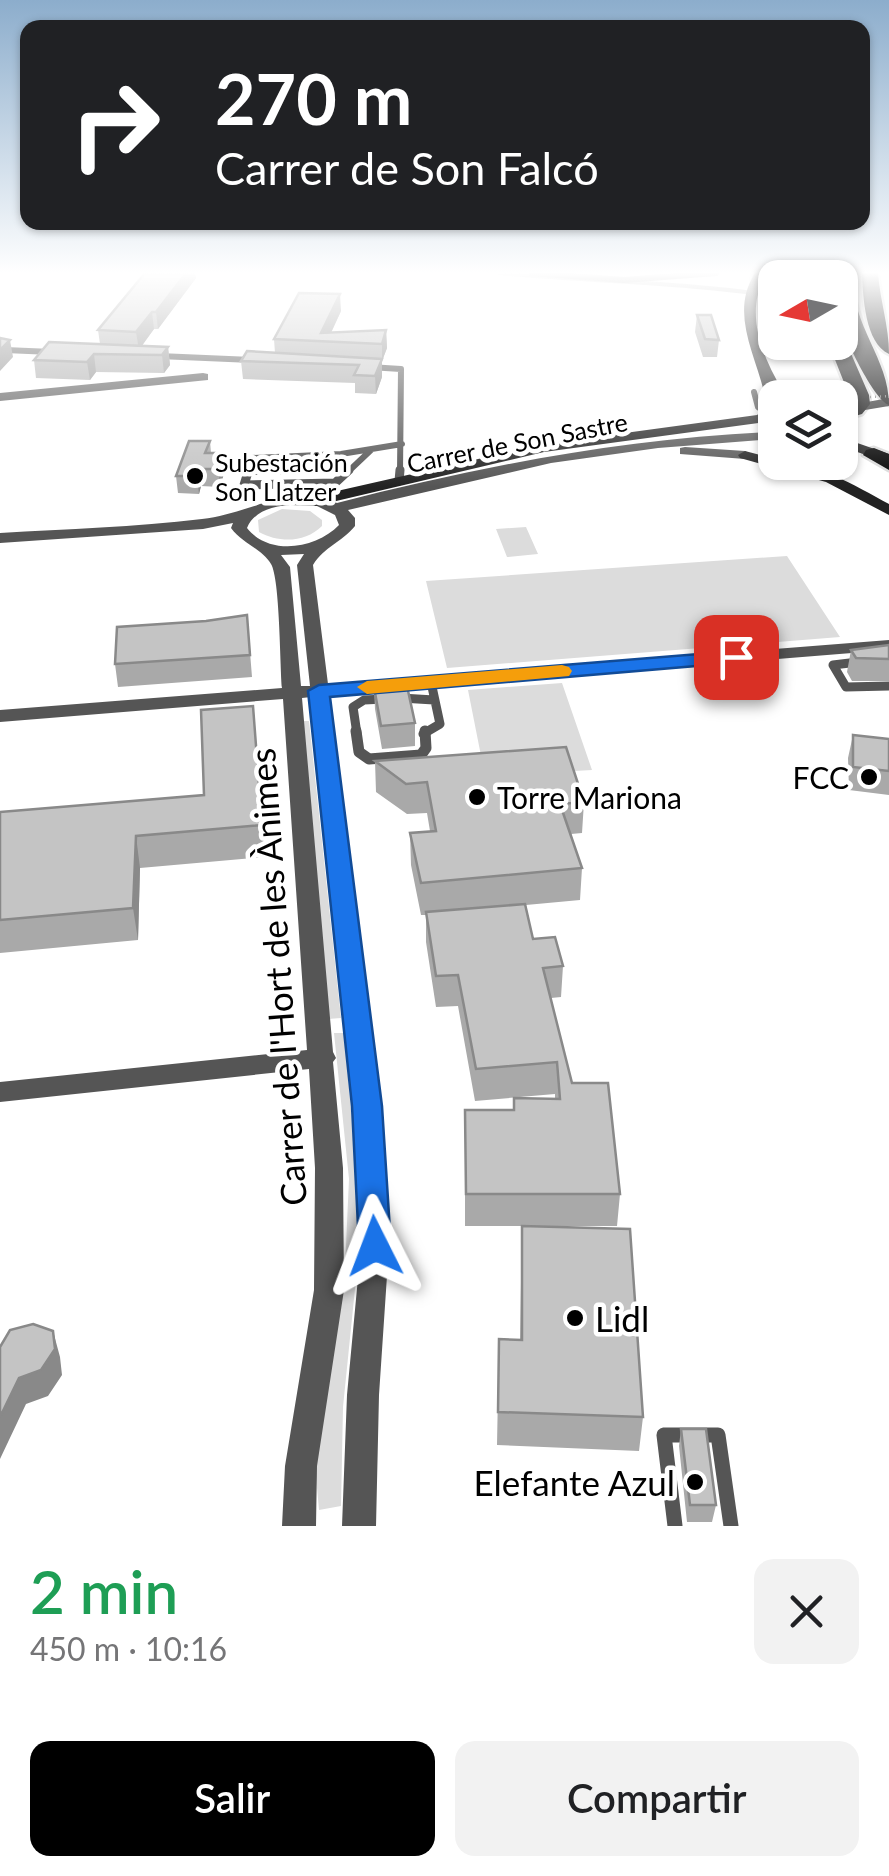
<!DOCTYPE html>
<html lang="es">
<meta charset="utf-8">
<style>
body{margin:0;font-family:Lato,sans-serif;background:#f2f2f2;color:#202124;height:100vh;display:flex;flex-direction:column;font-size:38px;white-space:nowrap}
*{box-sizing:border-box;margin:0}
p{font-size:32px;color:#757577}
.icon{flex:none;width:55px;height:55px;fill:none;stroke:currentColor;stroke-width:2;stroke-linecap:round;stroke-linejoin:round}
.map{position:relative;height:1526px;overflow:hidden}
.drawer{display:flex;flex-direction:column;background:#fff;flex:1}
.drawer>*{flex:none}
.hud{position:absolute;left:20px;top:20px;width:850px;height:210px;border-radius:20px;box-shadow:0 2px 8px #0004;background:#202124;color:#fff;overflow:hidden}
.needle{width:65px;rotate:261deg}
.buttons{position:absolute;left:758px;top:260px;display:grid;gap:20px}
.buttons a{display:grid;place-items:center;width:100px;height:100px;border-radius:20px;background:#fff;box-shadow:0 2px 8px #0004;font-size:50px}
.pin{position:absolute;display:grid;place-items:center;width:85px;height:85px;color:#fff;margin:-42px;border-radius:20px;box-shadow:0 5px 15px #0006}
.me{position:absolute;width:110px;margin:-55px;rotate:357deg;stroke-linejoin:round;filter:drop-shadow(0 0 8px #0008)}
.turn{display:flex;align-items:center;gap:35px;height:210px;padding:0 30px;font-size:45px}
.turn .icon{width:130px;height:130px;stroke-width:2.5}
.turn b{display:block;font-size:70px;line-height:85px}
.round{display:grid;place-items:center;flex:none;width:105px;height:105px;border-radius:20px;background:#f2f2f2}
.headline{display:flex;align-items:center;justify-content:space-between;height:170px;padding:0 30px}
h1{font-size:60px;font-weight:600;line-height:75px;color:#1e9e55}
.button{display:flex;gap:20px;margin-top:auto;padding:20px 30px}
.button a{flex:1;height:115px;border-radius:20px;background:#000;color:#fff;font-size:40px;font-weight:600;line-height:115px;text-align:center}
.button a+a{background:#f2f2f2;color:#202124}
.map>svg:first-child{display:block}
.green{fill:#dcdcdc}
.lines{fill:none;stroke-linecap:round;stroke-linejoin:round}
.stream{stroke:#a3a3a3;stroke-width:4}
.highway-casing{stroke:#dbdbdb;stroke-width:5}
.lane-far3{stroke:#555;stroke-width:6}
.lane-far2{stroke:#555;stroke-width:9}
.lane-far1{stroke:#555;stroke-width:11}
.lane{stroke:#555;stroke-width:15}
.street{fill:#555;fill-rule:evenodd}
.secondary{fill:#222;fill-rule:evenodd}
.highway{fill:#000;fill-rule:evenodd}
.path-bridge{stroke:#777;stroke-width:2.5;stroke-dasharray:1 4;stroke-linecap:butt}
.wall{fill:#a9a9a9}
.shaded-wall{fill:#898989}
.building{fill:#c4c4c4;stroke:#898989;stroke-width:2.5}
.route{fill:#1a73e8;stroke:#114b97;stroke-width:2.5}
.slow{fill:#f59e0b}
.poi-dot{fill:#000;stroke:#fff;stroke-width:4}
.labels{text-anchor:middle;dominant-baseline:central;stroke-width:9;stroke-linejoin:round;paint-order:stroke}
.far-street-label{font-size:25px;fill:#000;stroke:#fff}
.far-poi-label{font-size:25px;fill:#000;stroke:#fff;text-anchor:start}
.poi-label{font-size:30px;fill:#000;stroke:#fff;text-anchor:end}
.near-street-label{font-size:35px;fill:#000;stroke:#fff}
.near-poi-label{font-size:35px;fill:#000;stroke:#fff;text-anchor:start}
</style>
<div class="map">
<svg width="889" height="1526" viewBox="0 0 889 1526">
<rect width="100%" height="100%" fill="#fff"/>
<!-- green -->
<path class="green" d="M 282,509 L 310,511 L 322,520 L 322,526 C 305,543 279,543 259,532 L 258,520 Z
M 526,527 L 538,554 L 507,557 L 496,529 Z
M 787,556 L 840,637 L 447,668 L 426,581 Z
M 562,683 L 592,770 L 485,776 L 468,690 Z
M 302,721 L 309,721 L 341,1018 L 328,1019 Z
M 334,1033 L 344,1033 L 357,1176 L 357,1269 L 343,1407 L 341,1506 L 319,1510 L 314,1454 L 320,1393 L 345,1268 L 349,1179 Z"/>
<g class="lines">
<!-- stream -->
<path class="stream" d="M 499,273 C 591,282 684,282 775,296"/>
<defs>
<path id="highway" d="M 836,273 L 852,273 C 852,328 889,358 889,405 C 874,400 842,335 840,317 C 838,305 840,290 840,278 L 835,278 Z
M 862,273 L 878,273 C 880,301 889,326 889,354 C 865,343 863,297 862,273 Z
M 840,337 L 846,342 L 869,395 L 870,404 L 862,414 L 855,416 L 845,410 L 850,403 L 849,395 L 828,342 L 840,342 Z
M 874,448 L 889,454 L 889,470 L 863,455 L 866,450 Z"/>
</defs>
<!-- highway casing -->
<use href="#highway" class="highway-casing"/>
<!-- lane-far3 -->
<path class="lane-far3" d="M 532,273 L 624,280 L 716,273
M 5,350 L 52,352
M 159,356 L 252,360
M 369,367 L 401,369 L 400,473
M 754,392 L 758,407 L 775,419
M 371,450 L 352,468 L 248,472 L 252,458 L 341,454 L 402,444
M 347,473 L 352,468"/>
<!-- lane-far2 -->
<path class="lane-far2" d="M 248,470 L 293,470
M 248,472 L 244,485 L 335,483 L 349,470
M 399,481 L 400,470
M 858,662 L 833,665 L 846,687 L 889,686
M 401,698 L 434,700
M 357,734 L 353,707 L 364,700 L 384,699
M 423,734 L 440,724 L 431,682"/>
<!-- lane-far1 -->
<path class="lane-far1" d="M 356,731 L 359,752 L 369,759 L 421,755 L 426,748 L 425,731"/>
<!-- lane -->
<path class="lane" d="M 675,1526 L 664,1435 L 718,1435 L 731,1526"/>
<!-- street -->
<path class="street" d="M 203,373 L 208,374 L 208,380 L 0,401 L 0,393 Z
M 769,432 L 774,433 L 774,439 L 658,448 L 551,463 L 348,510 L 355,518 L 355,526 C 341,543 325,546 313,565 L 328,684 L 889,640 L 889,650 L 329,695 L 380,1106 L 389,1246 L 379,1395 L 376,1526 L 342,1526 L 347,1395 L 361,1246 L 354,1106 L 311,697 L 302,698 L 333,1052 L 336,1058 L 333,1062 L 343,1168 L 344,1290 L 317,1466 L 316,1526 L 282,1526 L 285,1466 L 314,1290 L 315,1168 L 309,1069 L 0,1102 L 0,1082 L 307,1050 L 283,699 L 0,722 L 0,710 L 282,688 C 280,664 280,579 271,564 C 261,548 243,544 231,528 L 233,523 L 203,529 L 0,543 L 0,533 C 67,529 135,527 202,519 C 250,514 287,483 337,503 C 480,466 622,439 769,432 ZM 290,505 L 317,506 L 335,515 L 339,525 C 316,549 269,556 247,528 C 254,511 273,506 290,505 ZM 304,554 L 297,565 L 310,686 L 301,686 L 290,567 L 281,555 Z
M 685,447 L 745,451 L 752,455 L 745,459 L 680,454 L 680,448 Z"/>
<!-- secondary -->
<path class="secondary" d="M 755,273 L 767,273 C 743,311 762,356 783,391 L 779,398 L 775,398 L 775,414 L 766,422 L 544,452 L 315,506 L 307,501 L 315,496 L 544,444 L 757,415 L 767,407 C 761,362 727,317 755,273 Z
M 889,398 L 889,406 L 865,410 L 840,426 L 840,416 L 856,404 Z
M 775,431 L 775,439 L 762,436 L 764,433 Z
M 840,437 L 889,454 L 889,463 L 840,446 Z
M 745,451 L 775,459 L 775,462 C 816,462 854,485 889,504 L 889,515 L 826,482 L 740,458 L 738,455 Z"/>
<!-- highway -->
<use href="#highway" class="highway"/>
<!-- path-bridge -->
<path class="path-bridge" d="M 870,397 L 889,396"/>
</g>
<!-- wall -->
<path class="wall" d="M 145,273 L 195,273 L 196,278 L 158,329 L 154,329 L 141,346 L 168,347 L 170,365 L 164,373 L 96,372 L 90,380 L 36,378 L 34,360 L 100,344 L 98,330 Z
M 341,311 L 331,333 L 386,330 L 387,348 L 382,361 L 382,377 L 376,394 L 355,393 L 355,383 L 243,379 L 241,361 L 275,353 L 274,339 Z
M 697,315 L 719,340 L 717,357 L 703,357 L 695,332 Z
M 210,441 L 211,453 L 224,453 L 225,470 L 220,487 L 201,486 L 199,494 L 178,493 L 176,476 Z
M 247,615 L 252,677 L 118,687 L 115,664 L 206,621 Z
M 889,645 L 889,681 L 852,681 L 847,672 L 851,650 Z
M 374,687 L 415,723 L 415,746 L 382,749 L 375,709 Z
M 253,706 L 265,857 L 140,868 L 138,940 L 0,953 L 0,812 L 204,795 Z
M 853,735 L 889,739 L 889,795 L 849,790 L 848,758 Z
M 375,761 L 584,802 L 582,833 L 571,834 L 582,868 L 580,900 L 526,905 L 533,939 L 563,966 L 561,997 L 551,998 L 572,1083 L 620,1194 L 617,1226 L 537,1226 L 643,1417 L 639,1451 L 497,1445 L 499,1339 L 520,1340 L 522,1226 L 465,1226 L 465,1110 L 514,1110 L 555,1099 L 555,1094 L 475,1101 L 458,1006 L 436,1007 L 426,942 L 426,915 L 421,915 L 411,865 L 410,833 L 430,831 L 427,813 L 407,814 L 376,792 Z
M 681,1429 L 716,1505 L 712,1522 L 687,1522 L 679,1446 Z"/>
<!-- shaded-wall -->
<path class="shaded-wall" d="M 186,273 L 195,273 L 196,278 L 158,329 L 156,312 Z
M 340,294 L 341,311 L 327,341 L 321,333 Z
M 152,312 L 154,329 L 139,350 L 136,332 Z
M 386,330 L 387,348 L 382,361 L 382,377 L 376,394 L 375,376 L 382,359 L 382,344 Z
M 10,340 L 13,357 L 0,371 L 0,350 Z
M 168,347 L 170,365 L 164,373 L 162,355 Z
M 94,354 L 96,372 L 90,380 L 87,362 Z
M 224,453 L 225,470 L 220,487 L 218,469 Z
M 200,469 L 201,486 L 199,494 L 197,476 Z
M 136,836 L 140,868 L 138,940 L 133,908 Z
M 53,1331 L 60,1357 L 62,1375 L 48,1396 L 26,1404 L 0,1459 L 0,1417 L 19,1378 Z"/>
<!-- building -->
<path class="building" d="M 145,273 L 186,273 L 156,312 L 152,312 L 136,332 L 98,330 Z
M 299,293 L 340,294 L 321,333 L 386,330 L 382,344 L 274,339 Z
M 697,315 L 711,315 L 719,340 L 705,339 Z
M 0,338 L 10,340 L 0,350 Z
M 49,342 L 168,347 L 162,355 L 94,354 L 87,362 L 34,360 Z
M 247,351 L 382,359 L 375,376 L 354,375 L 359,365 L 241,361 Z
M 189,441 L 210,441 L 205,453 L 224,453 L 218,469 L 200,469 L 197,476 L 176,476 Z
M 247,615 L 250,655 L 115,664 L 117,627 L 206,621 Z
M 889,645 L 889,659 L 856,658 L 851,650 Z
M 407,686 L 415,723 L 381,726 L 374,687 Z
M 253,706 L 262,825 L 136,836 L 133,908 L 0,920 L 0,812 L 204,795 L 201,710 Z
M 853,735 L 889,739 L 889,771 L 853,767 Z
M 566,747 L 584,802 L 560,804 L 582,868 L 421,883 L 410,833 L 436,831 L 427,782 L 406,784 L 375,761 Z
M 525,904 L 533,939 L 555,937 L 563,966 L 543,968 L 572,1083 L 608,1083 L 620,1194 L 466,1194 L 465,1110 L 514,1110 L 514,1098 L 560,1099 L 557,1062 L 476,1069 L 458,975 L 436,976 L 426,912 Z
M 522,1226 L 630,1229 L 643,1417 L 498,1412 L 499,1339 L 522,1340 Z
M 33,1324 L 53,1331 L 55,1349 L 41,1370 L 19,1378 L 0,1417 L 0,1347 L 10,1330 Z
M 681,1429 L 706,1429 L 716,1505 L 690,1505 Z"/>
<!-- sky -->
<linearGradient id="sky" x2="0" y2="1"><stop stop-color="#8cadcc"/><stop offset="0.56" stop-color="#fff"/><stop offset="1" stop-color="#fff" stop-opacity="0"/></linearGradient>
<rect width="889" height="487" fill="url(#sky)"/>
<!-- route -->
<path class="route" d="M 736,651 L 746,657 L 743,662 L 330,697 L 382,1106 L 391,1246 L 387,1256 L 375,1260 L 363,1256 L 359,1246 L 352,1106 L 308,691 L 319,685 Z"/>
<!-- slow -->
<path class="slow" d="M 562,665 L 569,667 L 572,671 L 569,676 L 367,694 L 357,687 L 367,681 Z"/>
<!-- markers -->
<g class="poi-dot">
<circle cx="195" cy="476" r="10"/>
<circle cx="869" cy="777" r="10"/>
<circle cx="477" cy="797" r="10"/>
<circle cx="575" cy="1318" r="10"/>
<circle cx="695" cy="1482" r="10"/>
</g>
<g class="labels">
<!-- far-street labels -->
<g class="far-street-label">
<text transform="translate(517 442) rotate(-11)">Carrer de Son Sastre</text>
</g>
<!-- far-poi labels -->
<g class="far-poi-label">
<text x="215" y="462">Subestación<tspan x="215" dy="29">Son Llatzer</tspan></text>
</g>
<!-- poi labels -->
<g class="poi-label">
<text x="849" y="777">FCC</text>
<text x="497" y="797" text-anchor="start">Torre Mariona</text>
</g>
<!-- near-street labels -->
<g class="near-street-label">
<text transform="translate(277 977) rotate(-94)">Carrer de l'Hort de les Ànimes</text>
</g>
<!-- near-poi labels -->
<g class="near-poi-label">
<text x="595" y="1318">Lidl</text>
<text x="675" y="1482" text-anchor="end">Elefante Azul</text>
</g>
</g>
</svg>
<div class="buttons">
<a><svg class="needle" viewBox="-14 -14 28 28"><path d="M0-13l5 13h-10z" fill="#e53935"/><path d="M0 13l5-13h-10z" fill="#757577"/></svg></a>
<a><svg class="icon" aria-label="layers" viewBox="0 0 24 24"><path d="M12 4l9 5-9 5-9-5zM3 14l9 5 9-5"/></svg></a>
</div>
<div class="pin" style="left:736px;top:657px;background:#d93025"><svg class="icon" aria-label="arrive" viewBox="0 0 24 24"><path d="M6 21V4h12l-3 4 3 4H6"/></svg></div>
<svg class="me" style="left:375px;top:1246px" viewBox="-20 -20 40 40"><path d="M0-17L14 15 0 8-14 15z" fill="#1a73e8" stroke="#fff" stroke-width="4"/></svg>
<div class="hud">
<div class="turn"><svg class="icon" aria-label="right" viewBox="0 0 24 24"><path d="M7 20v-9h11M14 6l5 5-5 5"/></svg><div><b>270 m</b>Carrer de Son Falcó</div></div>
</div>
</div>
<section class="drawer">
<div class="headline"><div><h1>2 min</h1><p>450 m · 10:16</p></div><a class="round"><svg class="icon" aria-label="close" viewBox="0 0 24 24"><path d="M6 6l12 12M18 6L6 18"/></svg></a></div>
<div class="button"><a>Salir</a><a>Compartir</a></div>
</section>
